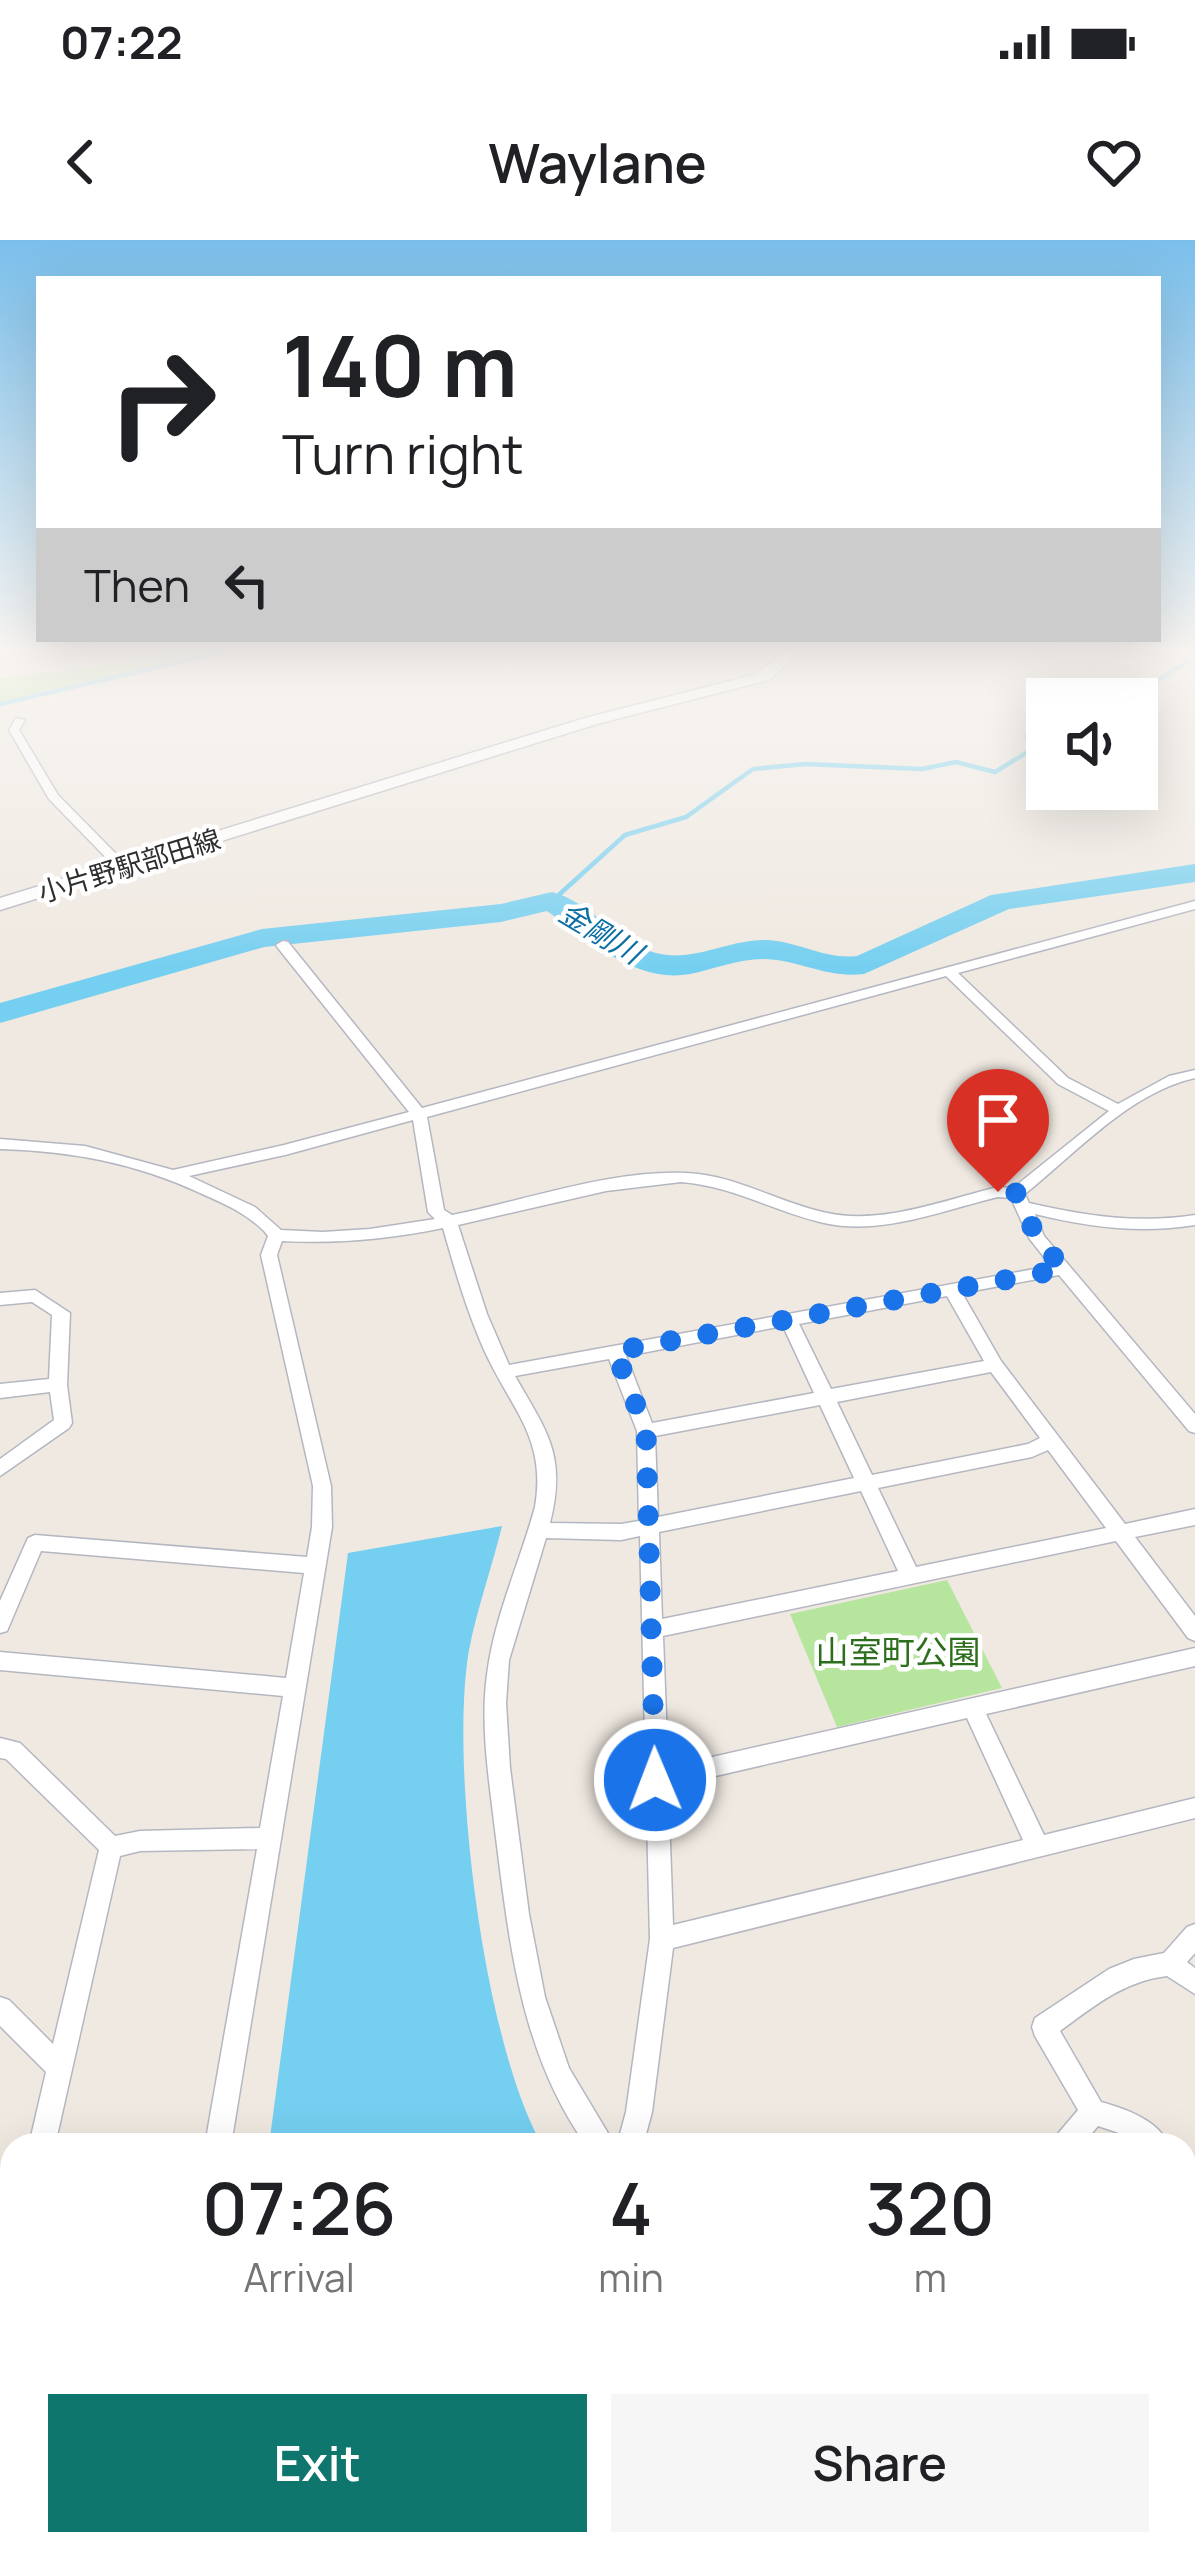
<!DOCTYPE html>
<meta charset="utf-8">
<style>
body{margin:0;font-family:Manrope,"Noto Sans JP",sans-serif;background:#f6f6f6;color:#202124;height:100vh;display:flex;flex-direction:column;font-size:45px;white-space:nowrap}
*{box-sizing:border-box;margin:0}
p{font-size:39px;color:#757577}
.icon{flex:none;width:66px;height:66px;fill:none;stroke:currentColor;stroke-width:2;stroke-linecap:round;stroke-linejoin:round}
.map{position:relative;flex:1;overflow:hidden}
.panel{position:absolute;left:0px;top:1893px;width:1197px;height:423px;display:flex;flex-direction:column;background:#fff;border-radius:36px 36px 0 0;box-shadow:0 12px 48px #0002}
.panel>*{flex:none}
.banner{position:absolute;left:36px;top:36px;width:1125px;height:366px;border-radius:0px;box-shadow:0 12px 48px #0002;background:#fff;color:#202124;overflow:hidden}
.tools{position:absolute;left:1026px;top:438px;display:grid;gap:24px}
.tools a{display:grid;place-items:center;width:132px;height:132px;border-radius:0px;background:#fff;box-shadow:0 12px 48px #0002;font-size:60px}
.pin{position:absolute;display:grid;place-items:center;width:102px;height:102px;color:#fff;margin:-123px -51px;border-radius:50% 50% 50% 0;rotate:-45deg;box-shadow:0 0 12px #0007}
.pin .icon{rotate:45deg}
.me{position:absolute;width:132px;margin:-66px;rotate:359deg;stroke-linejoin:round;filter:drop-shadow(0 0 9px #0008)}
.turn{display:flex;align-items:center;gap:42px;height:252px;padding:0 48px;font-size:54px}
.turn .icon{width:156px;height:156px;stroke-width:2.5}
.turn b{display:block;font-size:84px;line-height:102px}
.then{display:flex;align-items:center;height:114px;padding:0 48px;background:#0003;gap:24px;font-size:45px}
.eta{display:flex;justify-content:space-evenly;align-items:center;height:204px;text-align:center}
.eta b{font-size:72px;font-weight:600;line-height:84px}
.primary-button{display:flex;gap:24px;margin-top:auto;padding:24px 48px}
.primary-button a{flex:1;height:138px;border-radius:0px;background:#0f766e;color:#fff;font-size:48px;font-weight:600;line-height:138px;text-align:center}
.primary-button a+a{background:#f6f6f6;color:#202124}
.status{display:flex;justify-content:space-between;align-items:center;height:84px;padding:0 60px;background:#fff;direction:ltr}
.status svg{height:33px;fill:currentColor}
header{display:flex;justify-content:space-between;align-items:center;height:156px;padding:0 48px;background:#fff;font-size:54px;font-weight:600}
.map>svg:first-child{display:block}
.green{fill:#b6e59e}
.water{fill:#75cff0}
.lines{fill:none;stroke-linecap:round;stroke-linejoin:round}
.stream{stroke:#75cff0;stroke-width:4.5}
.river{fill:#75cff0;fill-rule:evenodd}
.minor-casing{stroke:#b4b7c1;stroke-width:3}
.tertiary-casing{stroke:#b4b7c1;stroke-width:3}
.secondary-casing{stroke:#b4b7c1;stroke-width:3}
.minor{fill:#fff;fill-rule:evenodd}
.tertiary{fill:#fff;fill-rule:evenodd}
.secondary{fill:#fff;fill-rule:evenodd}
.route{stroke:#1a73e8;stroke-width:21;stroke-dasharray:0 37.8}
.labels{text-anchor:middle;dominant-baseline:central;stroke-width:9;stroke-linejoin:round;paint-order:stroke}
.far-street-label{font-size:27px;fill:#2e2e2e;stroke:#fff}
.far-water-label{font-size:30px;font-style:italic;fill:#0d6fa3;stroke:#fff}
.park-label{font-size:33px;fill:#2c6e1b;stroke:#fff}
</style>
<div class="status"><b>07:22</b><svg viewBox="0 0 49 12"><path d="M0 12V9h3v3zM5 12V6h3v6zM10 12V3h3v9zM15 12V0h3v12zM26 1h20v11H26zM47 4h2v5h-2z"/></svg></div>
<header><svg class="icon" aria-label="back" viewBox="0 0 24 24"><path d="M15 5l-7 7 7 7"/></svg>Waylane<svg class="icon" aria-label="heart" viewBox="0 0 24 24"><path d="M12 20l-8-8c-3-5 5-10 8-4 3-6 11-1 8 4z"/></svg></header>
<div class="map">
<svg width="1195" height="2315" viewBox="0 0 1195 2315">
<rect width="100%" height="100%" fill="#efe9e1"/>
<!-- green -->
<path class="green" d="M 194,405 L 209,405 L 168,422 L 0,462 L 0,434 L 3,438 L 147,421 Z
M 947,1340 L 1002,1448 L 837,1487 L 790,1374 Z"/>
<!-- water -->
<path class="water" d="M 502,1286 C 492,1327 477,1369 469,1410 C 449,1526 484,1804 542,1905 L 269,1905 L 348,1313 Z"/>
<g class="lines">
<!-- stream -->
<path class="stream" d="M 1128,459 L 1187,422
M 0,464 L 218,413 L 227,405
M 552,661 L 625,595 L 686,577 L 753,529 L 805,524 L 922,529 L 956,522 L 995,532 L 1031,510 L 1027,496 L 1047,487"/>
<!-- river -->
<path class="river" d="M 1195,624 L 1195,642 L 1009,669 L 864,734 C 827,739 798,719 763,719 C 737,719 715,729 690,734 C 636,744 588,699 547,671 L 501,682 L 264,707 L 0,783 L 0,763 L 262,689 L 501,664 L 552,652 C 591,662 617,703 656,713 C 693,723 729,699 766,700 C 798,701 825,720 857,716 L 991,655 Z"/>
<defs>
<path id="minor" d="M 16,478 L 25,480 L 19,490 L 58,555 L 126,624 L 126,630 L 118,630 L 49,559 L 9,490 Z
M 1195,661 L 1195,669 L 958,733 L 1068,838 L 1118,864 L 1169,836 L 1195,830 L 1195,838 C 1129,853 1076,913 1025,954 L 1029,963 C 1085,976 1138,984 1195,975 L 1195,985 C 1140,994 1089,987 1035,974 L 1044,996 L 1195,1174 L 1195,1193 L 1189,1191 L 1059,1035 L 962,1053 L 1001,1121 L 1125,1284 L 1195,1269 L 1195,1285 L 1135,1297 L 1195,1376 L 1195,1401 L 1188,1398 L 1116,1301 L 663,1396 L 668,1527 L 1195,1408 L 1195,1426 L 986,1474 L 1044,1595 L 1195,1558 L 1195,1578 L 673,1708 L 652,1872 L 643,1905 L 617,1905 L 626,1872 L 650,1699 L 640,1296 L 621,1300 L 546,1298 L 509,1420 L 506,1463 L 510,1528 L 529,1674 L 545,1757 L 569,1828 L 615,1905 L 586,1905 C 520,1813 509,1700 495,1590 C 489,1539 480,1486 487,1435 C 494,1377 520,1322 535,1267 C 547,1198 511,1169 485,1112 C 467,1072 455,1030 443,988 C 389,999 337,1004 282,1001 L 277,1015 L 331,1246 L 332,1287 L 231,1905 L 205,1905 L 257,1609 L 140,1611 L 120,1616 L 55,1905 L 29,1905 L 46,1832 L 0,1786 L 0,1757 L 9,1760 L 53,1804 L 99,1610 L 6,1519 L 0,1518 L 0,1498 L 20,1503 L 115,1596 L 140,1591 L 260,1588 L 283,1456 L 0,1430 L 0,1412 L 286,1438 L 304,1333 L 41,1311 L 7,1391 L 0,1393 L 0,1361 L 28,1298 L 35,1295 L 307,1317 L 312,1287 L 313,1246 L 261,1015 L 268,996 L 264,991 C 246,973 223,963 200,953 C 136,923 71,911 0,909 L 0,899 L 85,906 L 173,930 L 284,905 L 409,872 L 278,708 L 276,705 L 283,701 L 288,702 L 422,868 ZM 946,736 L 1058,844 L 1109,871 L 1013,948 L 998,947 C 944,960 883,985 827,973 C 778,963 737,935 686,933 C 608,930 528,960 452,975 L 444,970 L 427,877 ZM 413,880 L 428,972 L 435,979 L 370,989 L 323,992 L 281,990 L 255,967 L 189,936 L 285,915 ZM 681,942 C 733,946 775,972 824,983 C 881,996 943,970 998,957 L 1011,958 L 1029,998 L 1051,1026 L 509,1125 L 487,1074 L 458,985 L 606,951 ZM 947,1056 L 984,1121 L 831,1149 L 799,1084 ZM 783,1086 L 814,1153 L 652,1183 L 626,1116 ZM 609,1119 L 637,1191 L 639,1281 L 621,1284 L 550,1283 C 567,1215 547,1192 515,1136 ZM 991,1132 L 1040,1198 L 1028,1204 L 872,1235 L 837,1162 ZM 820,1165 L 854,1238 L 658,1277 L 655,1196 ZM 1048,1210 L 1106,1288 L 916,1327 L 878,1248 L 1032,1217 ZM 861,1251 L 898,1331 L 662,1379 L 659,1292 ZM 967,1478 L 1023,1600 L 673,1685 L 668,1547 Z
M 35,1050 L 70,1073 L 67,1145 L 72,1183 L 69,1188 L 0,1236 L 0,1219 L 54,1180 L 50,1152 L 0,1158 L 0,1144 L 49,1139 L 52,1075 L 32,1062 L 0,1065 L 0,1053 Z
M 1195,1684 L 1195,1713 L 1187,1722 L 1195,1728 L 1195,1754 L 1167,1736 C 1124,1741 1094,1766 1060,1791 L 1101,1862 C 1126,1869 1158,1880 1169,1905 L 1135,1905 L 1119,1893 L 1098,1886 L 1082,1905 L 1052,1905 L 1056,1896 L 1078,1870 L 1035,1796 L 1032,1787 L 1035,1778 L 1109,1729 L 1134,1719 L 1164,1713 L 1187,1687 Z
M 1185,1914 L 1195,1918 L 1195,1948 L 1185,1944 Z
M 12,1977 L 12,2009 L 0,2015 L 0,1983 Z
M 0,2091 L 12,2097 L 12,2127 L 0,2122 Z
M 1185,2168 L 1195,2172 L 1195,2203 L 1185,2199 Z
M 100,2304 L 131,2304 L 126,2315 L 95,2315 Z
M 369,2304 L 402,2304 L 397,2315 L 364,2315 Z
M 436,2304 L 472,2304 L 477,2315 L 441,2315 Z
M 932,2304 L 967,2304 L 972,2315 L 937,2315 Z"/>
<path id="tertiary" d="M 1161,405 L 1179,405 L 1195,414 L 1195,423 Z"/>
<path id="secondary" d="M 792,405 L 808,405 L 769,440 L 597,484 L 0,670 L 0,658 L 585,478 L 757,434 Z"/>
</defs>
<!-- minor casing -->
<use href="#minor" class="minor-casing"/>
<!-- tertiary casing -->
<use href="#tertiary" class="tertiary-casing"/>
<!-- secondary casing -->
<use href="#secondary" class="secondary-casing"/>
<!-- minor -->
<use href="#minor" class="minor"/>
<!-- tertiary -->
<use href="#tertiary" class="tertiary"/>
<!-- secondary -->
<use href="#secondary" class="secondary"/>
</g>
<!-- sky -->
<linearGradient id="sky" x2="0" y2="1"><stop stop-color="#7abfeb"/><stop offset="0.56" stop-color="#f8f5f2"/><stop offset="1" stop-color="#f8f5f2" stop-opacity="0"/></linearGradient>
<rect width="1195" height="729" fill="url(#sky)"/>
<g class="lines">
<!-- route -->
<path class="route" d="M 655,1540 L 646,1191 L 615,1111 L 1064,1029 L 1037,998 L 1017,953 L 998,952"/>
</g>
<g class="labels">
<!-- far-street labels -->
<g class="far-street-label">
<text transform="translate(129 625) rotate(-17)">小片野駅部田線</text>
</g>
<!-- far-water labels -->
<g class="far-water-label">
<text transform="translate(601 692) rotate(31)">金剛川</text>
</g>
<!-- park labels -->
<g class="park-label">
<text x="898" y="1411">山室町公園</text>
</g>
</g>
</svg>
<div class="tools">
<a><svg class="icon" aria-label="sound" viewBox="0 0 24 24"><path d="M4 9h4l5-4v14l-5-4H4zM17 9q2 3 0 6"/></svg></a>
</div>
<div class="pin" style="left:998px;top:952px;background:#d93025"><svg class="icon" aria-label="arrive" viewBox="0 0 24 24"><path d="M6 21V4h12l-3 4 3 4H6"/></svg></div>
<svg class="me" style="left:655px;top:1540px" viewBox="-20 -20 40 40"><circle r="17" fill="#1a73e8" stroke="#fff" stroke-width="3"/><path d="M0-11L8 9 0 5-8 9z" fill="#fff"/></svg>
<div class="banner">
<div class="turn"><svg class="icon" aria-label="right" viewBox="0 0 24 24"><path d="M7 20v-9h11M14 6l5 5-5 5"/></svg><div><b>140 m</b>Turn right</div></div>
<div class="then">Then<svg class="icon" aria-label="left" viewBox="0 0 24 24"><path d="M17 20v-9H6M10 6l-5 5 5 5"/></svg></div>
</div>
<section class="panel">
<div class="eta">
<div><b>07:26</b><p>Arrival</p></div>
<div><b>4</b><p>min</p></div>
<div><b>320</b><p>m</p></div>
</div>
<div class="primary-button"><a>Exit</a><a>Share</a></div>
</section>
</div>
